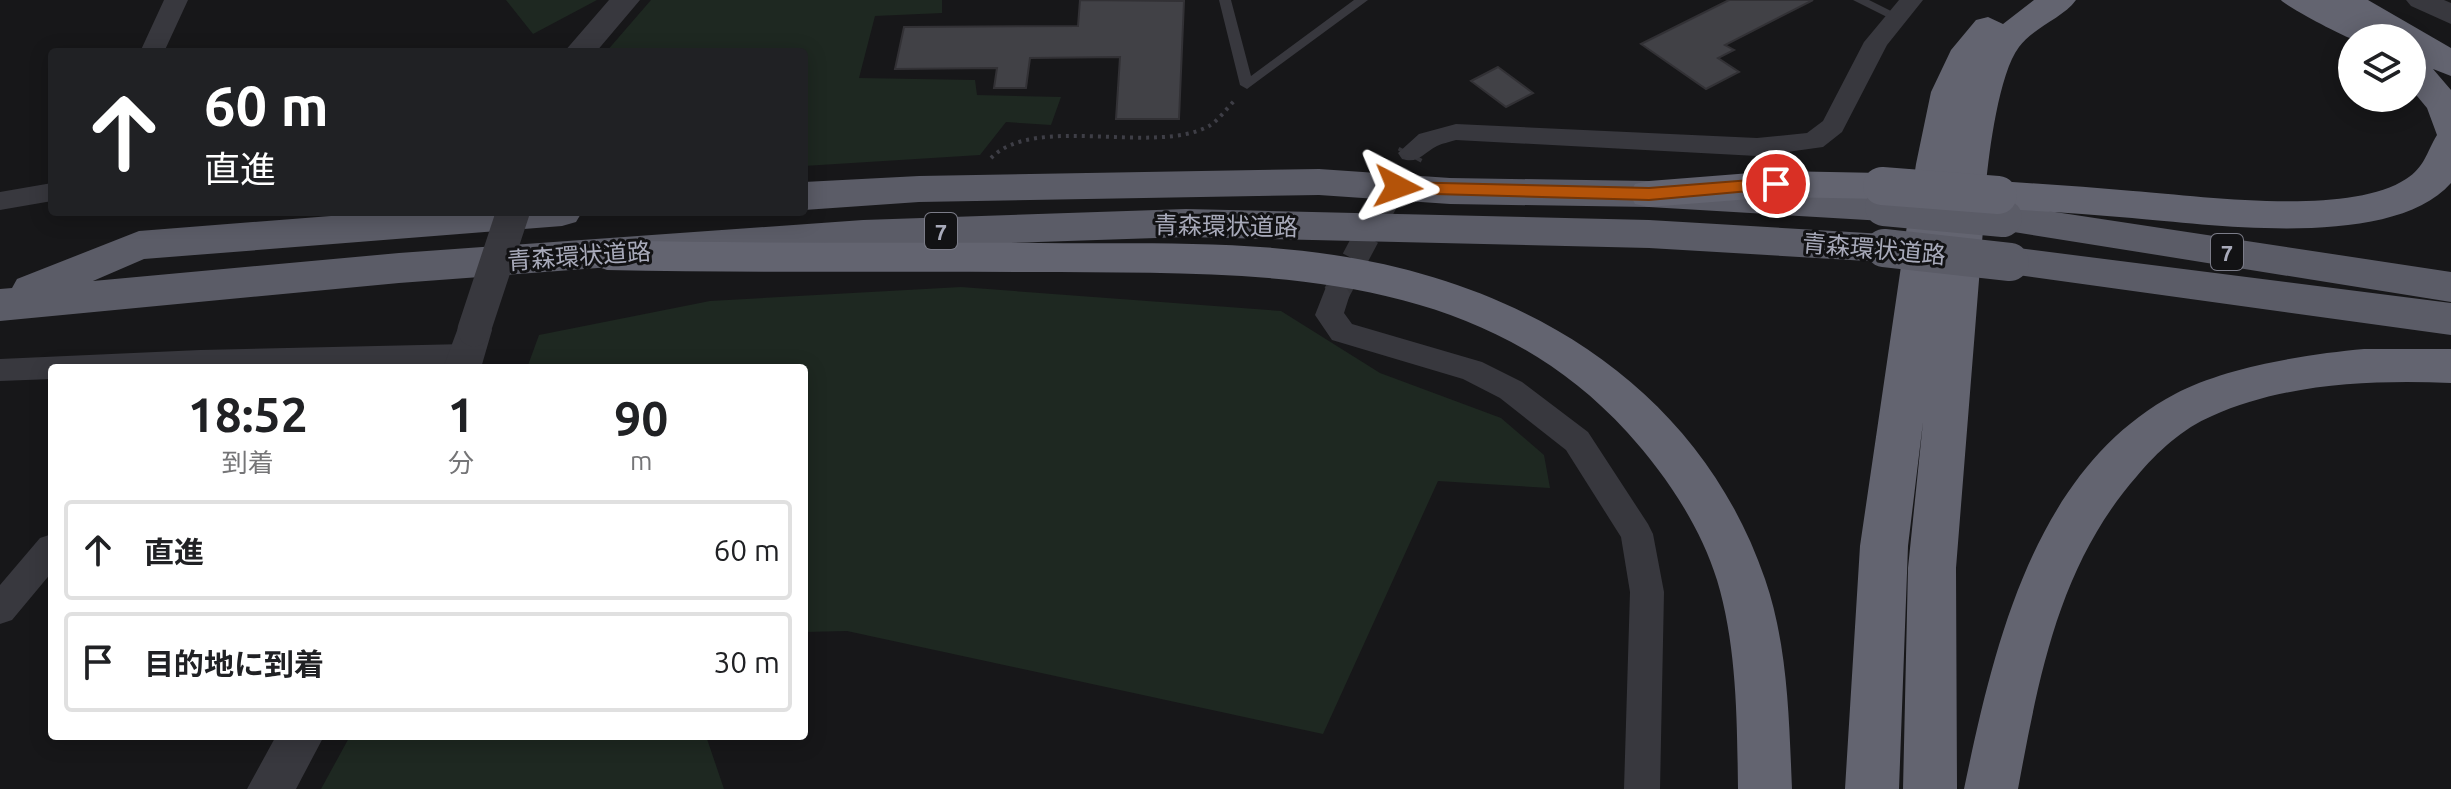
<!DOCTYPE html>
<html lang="ja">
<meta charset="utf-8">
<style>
body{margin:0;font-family:Ubuntu,"Noto Sans JP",sans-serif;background:#f2f2f2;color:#202124;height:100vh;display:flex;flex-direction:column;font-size:30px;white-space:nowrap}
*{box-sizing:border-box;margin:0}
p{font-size:26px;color:#757577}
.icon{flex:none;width:44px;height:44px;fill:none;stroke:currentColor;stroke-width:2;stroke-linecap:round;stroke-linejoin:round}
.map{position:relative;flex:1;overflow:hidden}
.details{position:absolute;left:48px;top:364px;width:760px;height:376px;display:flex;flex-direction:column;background:#fff;border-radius:8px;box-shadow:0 4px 20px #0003}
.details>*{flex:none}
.guide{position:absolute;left:48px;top:48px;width:760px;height:168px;border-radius:8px;box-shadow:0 4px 20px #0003;background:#202124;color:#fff;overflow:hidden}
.controls{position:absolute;left:2338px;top:24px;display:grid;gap:16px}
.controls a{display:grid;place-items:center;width:88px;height:88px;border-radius:50%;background:#fff;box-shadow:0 4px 20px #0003;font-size:40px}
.pin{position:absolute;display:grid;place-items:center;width:68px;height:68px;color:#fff;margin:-34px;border:4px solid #fff;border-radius:50%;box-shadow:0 2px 8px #0007}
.me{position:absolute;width:88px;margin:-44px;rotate:94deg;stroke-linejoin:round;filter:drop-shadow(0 0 6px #0008)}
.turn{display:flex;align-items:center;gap:28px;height:168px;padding:0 24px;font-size:36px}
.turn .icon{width:104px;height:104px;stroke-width:2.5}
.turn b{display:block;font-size:56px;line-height:68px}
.eta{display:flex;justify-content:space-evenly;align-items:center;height:136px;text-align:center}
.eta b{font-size:48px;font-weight:600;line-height:56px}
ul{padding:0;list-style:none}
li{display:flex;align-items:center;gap:24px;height:100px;margin:0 16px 12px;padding:0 8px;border:4px solid #e0e0e0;border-radius:8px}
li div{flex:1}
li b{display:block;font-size:30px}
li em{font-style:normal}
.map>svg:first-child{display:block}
.green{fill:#1e2821}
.building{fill:#414146;stroke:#323135;stroke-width:2}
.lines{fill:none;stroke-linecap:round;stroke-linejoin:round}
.minor-tunnel{stroke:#343439;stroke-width:26;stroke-dasharray:26 13;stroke-linecap:butt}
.path{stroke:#3e3e46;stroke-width:4;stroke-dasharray:3 5;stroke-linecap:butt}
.service{fill:#38383e;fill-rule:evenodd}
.minor{fill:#38383e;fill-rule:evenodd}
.tertiary{fill:#38383e;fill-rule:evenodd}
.trunk{fill:#5b5c67;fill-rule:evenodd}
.motorway{fill:#636470;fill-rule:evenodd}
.tertiary-bridge{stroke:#38383e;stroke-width:33}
.trunk-bridge{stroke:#5b5c67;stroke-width:38}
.motorway-bridge{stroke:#636470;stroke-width:38}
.route{fill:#b45309;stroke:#753606;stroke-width:2}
.labels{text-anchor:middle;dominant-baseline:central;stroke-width:6;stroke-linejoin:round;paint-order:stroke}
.shield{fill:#121214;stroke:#7b7c88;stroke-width:2}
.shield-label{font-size:22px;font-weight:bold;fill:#a8aaba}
.street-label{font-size:24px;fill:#a8aaba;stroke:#121214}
</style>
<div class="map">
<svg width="2451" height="789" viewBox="0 0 2451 789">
<rect width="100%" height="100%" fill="#171719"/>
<!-- green -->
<path class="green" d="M 506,0 L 597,0 L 533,34 Z
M 651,0 L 942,0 L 942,13 L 875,16 L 859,78 L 975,80 L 977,95 L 1061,97 L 1051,125 L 1006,122 L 980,155 L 804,166 L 804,52 L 606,52 Z
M 961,287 L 1281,311 L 1380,373 L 1501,418 L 1544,455 L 1550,488 L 1438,481 L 1323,734 L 847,631 L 804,632 L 804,368 L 527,368 L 539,335 L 710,301 Z
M 350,736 L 706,736 L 724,789 L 321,789 Z"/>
<!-- building -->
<path class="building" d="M 1080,0 L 1184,1 L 1179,119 L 1116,119 L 1120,57 L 1030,58 L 1026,88 L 994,88 L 997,68 L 895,69 L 904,27 L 1078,26 Z
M 1729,0 L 1813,0 L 1725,45 L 1734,50 L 1718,58 L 1739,72 L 1706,89 L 1641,44 Z
M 1498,67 L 1533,93 L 1506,107 L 1471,81 Z"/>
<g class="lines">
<!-- minor-tunnel -->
<path class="minor-tunnel" d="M 1336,294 L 1411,153"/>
<!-- path -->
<path class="path" d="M 991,158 C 1035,113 1154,156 1209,126 C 1218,121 1227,108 1235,100"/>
<!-- service -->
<path class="service" d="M 1219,0 L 1231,0 L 1251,76 L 1354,0 L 1368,0 L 1247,89 L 1240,85 Z
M 1853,0 L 1869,0 L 1901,16 L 1899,19 L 1891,19 Z"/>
<!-- minor -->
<path class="minor" d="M 164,0 L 188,0 L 164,52 L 140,52 Z
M 1899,0 L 1923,0 L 1887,45 L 1842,132 L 1823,147 L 1757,156 L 1456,140 C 1450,142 1443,143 1437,146 C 1423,153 1419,164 1402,159 L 1398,153 L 1419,134 L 1456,124 L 1757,138 L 1807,133 L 1823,121 L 1864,42 Z
M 52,183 L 52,201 L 0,210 L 0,192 Z
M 1336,284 L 1346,287 L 1350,294 L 1344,313 L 1352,324 L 1482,362 L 1522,382 L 1588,432 L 1648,524 L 1653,534 L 1664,592 L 1660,789 L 1624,789 L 1630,592 L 1621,537 L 1566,450 L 1500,398 L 1463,379 L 1332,340 L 1315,315 L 1326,287 Z
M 466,344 L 476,347 L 481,355 L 476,363 L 466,366 L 52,368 L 52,379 L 0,381 L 0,359 L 200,350 Z
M 52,534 L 52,572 L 12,620 L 0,624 L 0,585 L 40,538 Z"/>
<!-- tertiary -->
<path class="tertiary" d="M 609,0 L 640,0 L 596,52 L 564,52 Z
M 2406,0 L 2444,0 L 2451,3 L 2451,24 L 2411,6 Z
M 474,316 L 487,320 L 492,330 L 481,368 L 443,368 L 461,320 Z
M 276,736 L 324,736 L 296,789 L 247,789 Z"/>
<!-- trunk -->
<path class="trunk" d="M 1319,169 L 1450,178 L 1649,181 L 1884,193 L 1898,197 L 1904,207 L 1898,217 L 1884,221 L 1649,207 L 1450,204 L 1319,195 L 919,202 L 804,210 L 804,182 L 919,176 Z
M 2003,204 L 2451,272 L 2451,302 L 1989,228 L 1983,218 L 1989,208 Z
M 1186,209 L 1649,220 L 1884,234 L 1898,238 L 1904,248 L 1898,258 L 1884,262 L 1649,248 L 1186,237 L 863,248 L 399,283 L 0,321 L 0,289 L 12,288 L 17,279 L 139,231 L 382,212 L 582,212 L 576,222 L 562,226 L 144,259 L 93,281 L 399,253 L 863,220 Z
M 2010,247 L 2451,303 L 2451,335 L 1996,272 L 1990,262 L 1996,252 Z"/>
<!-- motorway -->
<path class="motorway" d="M 2034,0 L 2076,0 C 2063,18 2034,27 2019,47 C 1999,73 1989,152 1986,185 L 1998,181 C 2043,184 2088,187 2133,191 C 2202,196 2348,217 2406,179 C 2425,167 2426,153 2437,135 L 2427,108 L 2412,90 L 2412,56 L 2416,57 L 2412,54 L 2412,38 L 2387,38 L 2379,33 L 2376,38 C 2368,38 2356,40 2350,38 C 2342,36 2284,5 2281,0 L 2368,0 L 2451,48 L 2451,76 L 2433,69 L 2451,90 L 2451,183 C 2392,250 2214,225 2132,218 C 2087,214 2043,211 1998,209 L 1985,205 L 1956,568 L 1957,789 L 1903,789 L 1908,568 L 1923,422 L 1908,546 L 1899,789 L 1845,789 L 1860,546 L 1916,164 L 1931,92 L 1951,50 L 1976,20 L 1988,17 L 2003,24 Z
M 1776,171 L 1882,173 L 1896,177 L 1901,186 L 1896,195 L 1882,199 L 1776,197 L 1649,207 L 1635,204 L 1630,194 L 1635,184 L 1649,181 Z
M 607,240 C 751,244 895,242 1039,243 C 1137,244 1237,240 1334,255 C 1527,284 1699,387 1765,579 C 1788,646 1789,719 1792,789 L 1738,789 C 1737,719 1737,647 1717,580 C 1700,525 1665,474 1627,432 C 1470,260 1241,274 1029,272 C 888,271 748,273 607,270 L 593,265 L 587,255 L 593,245 Z
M 2364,349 L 2451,349 L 2451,383 C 2372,380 2286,383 2212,416 C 2183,428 2157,452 2137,476 C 2059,565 2039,676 2018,789 L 1964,789 C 1994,646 2034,469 2175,394 C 2225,367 2308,354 2364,349 Z"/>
<!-- tertiary-bridge -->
<path class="tertiary-bridge" d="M 474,330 L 513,212"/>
<!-- trunk-bridge -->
<path class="trunk-bridge" d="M 1884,207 L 2003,218
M 1884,248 L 2010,262"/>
<!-- motorway-bridge -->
<path class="motorway-bridge" d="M 1882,186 L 1998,195"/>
</g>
<!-- route -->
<path class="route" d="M 1776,178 L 1784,184 L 1782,188 L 1649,200 L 1398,193 L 1390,187 L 1398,182 L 1649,188 Z"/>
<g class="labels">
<!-- shield labels -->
<g class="shield">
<rect x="925" y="213" width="32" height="36" rx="6"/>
<rect x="2211" y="234" width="32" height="36" rx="6"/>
</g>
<g class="shield-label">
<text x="941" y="231">7</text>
<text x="2227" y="252">7</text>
</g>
<!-- street labels -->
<g class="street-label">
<text transform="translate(1226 226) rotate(1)">青森環状道路</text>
<text transform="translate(1874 249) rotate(5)">青森環状道路</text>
<text transform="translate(579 256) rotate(-4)">青森環状道路</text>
</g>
</g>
</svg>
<div class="controls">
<a><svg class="icon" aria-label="layers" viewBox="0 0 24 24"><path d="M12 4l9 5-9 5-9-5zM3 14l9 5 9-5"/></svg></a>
</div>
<div class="pin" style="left:1776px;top:184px;background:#d93025"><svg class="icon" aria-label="arrive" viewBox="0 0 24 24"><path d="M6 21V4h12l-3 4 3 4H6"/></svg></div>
<svg class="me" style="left:1398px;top:187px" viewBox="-20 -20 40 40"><path d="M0-17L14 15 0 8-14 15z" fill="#b45309" stroke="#fff" stroke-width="4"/></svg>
<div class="guide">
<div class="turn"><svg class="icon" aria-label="ahead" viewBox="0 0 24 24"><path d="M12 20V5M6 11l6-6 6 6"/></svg><div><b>60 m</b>直進</div></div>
</div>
<section class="details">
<div class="eta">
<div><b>18:52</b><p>到着</p></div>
<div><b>1</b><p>分</p></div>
<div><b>90</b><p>m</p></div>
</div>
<ul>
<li><svg class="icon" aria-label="ahead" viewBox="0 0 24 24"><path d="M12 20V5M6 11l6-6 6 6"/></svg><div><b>直進</b></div><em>60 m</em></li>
<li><svg class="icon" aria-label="arrive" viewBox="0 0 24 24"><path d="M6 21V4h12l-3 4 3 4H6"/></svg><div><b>目的地に到着</b></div><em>30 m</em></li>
</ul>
</section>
</div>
